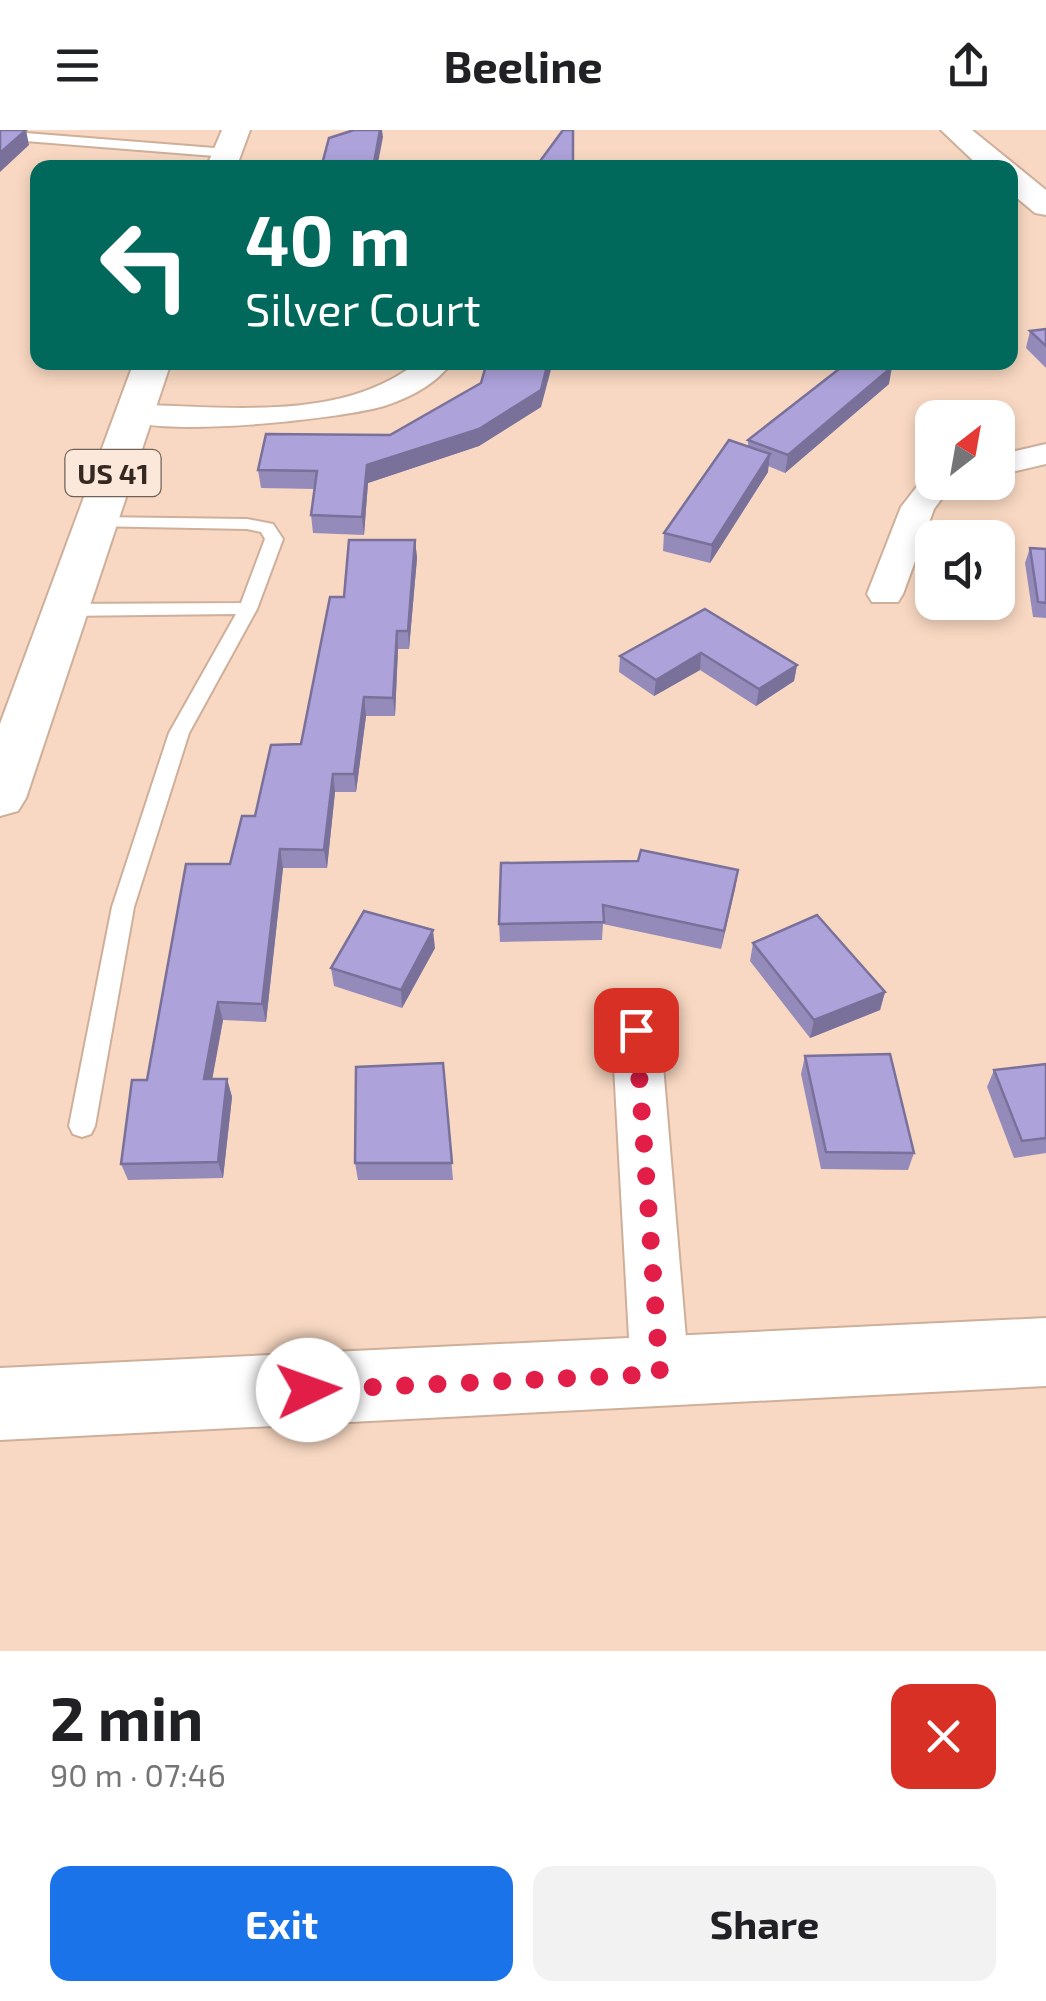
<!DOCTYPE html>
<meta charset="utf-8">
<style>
body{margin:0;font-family:"Exo 2",sans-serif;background:#f2f2f2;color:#202124;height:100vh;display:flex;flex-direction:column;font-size:38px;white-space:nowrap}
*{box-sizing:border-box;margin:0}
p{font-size:32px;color:#757577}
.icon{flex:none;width:55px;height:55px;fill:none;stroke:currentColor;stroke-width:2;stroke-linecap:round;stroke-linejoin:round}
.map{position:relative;height:1521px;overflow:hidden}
.sheet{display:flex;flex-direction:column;background:#fff;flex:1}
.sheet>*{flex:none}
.top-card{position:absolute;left:30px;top:30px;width:988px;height:210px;border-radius:20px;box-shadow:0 5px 15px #0003;background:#00695c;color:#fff;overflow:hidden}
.needle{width:65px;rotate:31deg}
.fabs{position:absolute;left:915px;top:270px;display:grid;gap:20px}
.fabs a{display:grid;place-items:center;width:100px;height:100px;border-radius:20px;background:#fff;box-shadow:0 5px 15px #0003;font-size:50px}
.pin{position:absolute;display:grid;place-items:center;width:85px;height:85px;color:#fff;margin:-42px;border-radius:20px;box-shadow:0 5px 15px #0006}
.me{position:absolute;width:110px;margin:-55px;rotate:87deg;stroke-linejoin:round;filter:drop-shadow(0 0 8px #0008)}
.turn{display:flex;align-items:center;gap:35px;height:210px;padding:0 50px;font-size:45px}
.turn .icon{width:130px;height:130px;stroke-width:2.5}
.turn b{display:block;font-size:70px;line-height:85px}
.round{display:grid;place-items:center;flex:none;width:105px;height:105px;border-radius:20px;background:#f2f2f2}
.head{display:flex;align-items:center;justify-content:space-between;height:170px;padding:0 50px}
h1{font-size:60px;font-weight:700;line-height:75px}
.button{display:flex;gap:20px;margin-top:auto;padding:20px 50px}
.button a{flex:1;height:115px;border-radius:20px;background:#1a73e8;color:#fff;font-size:40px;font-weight:700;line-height:115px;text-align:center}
.button a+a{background:#f2f2f2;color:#202124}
header{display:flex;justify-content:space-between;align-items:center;height:130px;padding:0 50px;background:#fff;font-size:45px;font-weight:700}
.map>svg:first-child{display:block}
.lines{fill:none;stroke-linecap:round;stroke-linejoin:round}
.lane-casing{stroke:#ceaf9a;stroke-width:4}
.street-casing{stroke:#ceaf9a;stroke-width:4}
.secondary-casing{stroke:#ceaf9a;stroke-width:4}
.primary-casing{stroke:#ceaf9a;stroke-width:4}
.lane{fill:#fff;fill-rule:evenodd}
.street{fill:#fff;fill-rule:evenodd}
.secondary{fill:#fff;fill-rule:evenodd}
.primary{fill:#fff;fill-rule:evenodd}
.wall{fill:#958bbb}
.shaded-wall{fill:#797199}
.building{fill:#ada2da;stroke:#797199;stroke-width:2.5}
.route{stroke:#e11d48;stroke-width:18;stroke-dasharray:0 32.4}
.labels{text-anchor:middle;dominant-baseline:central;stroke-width:9;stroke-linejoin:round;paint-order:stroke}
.shield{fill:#fce8db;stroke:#706258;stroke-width:2.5}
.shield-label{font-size:28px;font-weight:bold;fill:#342820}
</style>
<header><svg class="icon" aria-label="menu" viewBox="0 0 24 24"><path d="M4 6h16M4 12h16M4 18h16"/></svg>Beeline<svg class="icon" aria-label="share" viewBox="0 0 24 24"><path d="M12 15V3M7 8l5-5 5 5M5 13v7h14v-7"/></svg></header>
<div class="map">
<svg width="1046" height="1521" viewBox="0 0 1046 1521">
<rect width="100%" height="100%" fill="#f8d8c2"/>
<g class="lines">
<defs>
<path id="lane" d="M 0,1 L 227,19 L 233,23 L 227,27 L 0,9 Z
M 95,387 L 247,389 L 273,394 L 283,409 L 257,479 L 189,603 L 134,777 L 95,996 L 91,1004 L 82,1007 L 73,1004 L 69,996 L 112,777 L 169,603 L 236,484 L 63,486 L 54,480 L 63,474 L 241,473 L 265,409 L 261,402 L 247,399 L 89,396 L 89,388 Z"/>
<path id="street" d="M 418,232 L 452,232 C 437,253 411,267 387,275 C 351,288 138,312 119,284 L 135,275 C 227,276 341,293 418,232 Z
M 1046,314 L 1046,334 L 998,345 L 998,325 Z
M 932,343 L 932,352 L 954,352 L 934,379 L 903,464 L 898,472 L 872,472 L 867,464 L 901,377 L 926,345 Z
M 636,880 L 653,886 L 660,900 L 689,1244 L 681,1264 L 660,1272 L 639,1264 L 631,1244 L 612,900 L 619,886 Z"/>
<path id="secondary" d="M 941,0 L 972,0 L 1046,60 L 1046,85 L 1035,83 L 1010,62 L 1010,38 L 981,38 Z
M 1046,1188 L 1046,1256 L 0,1310 L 0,1238 Z"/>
<path id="primary" d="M 222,0 L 250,0 L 236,38 L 206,38 Z
M 134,232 L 171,232 L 26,668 L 18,681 L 0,686 L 0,594 Z"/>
</defs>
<!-- lane casing -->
<use href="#lane" class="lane-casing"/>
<!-- street casing -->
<use href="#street" class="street-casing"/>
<!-- secondary casing -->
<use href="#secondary" class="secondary-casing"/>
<!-- primary casing -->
<use href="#primary" class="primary-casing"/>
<!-- lane -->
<use href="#lane" class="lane"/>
<!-- street -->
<use href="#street" class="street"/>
<!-- secondary -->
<use href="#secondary" class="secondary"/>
<!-- primary -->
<use href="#primary" class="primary"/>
</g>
<!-- wall -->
<path class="wall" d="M 1046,199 L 1046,238 L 1026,218 L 1030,201 Z
M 889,254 L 785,343 L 768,336 L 768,342 L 710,433 L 663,421 L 664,403 L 748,317 L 748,310 Z
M 541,277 L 479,316 L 368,353 L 364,405 L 313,403 L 311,385 L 314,359 L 261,358 L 258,340 L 390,305 Z
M 415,410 L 417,428 L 409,519 L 398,519 L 395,586 L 366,586 L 356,662 L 335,662 L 327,738 L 283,738 L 266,892 L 223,890 L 212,949 L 227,949 L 232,967 L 223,1048 L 128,1050 L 121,1034 L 147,950 L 230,734 L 255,686 L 301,614 L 344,467 Z
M 1030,418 L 1046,419 L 1046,488 L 1033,487 L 1025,433 Z
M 705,479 L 797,535 L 794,551 L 756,576 L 700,540 L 654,566 L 619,542 L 620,526 Z
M 738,740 L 721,819 L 603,794 L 602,810 L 500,812 L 499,794 Z
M 753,813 L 885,862 L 880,880 L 810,908 L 750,831 Z
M 435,818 L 402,878 L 334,856 L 331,838 Z
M 805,926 L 914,1023 L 908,1040 L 821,1039 L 801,944 Z
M 443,933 L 453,1050 L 358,1050 L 355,1033 Z
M 1046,934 L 1046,1023 L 1014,1028 L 987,957 L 994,940 Z"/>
<!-- shaded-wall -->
<path class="shaded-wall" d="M 26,0 L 29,15 L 0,42 L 0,23 Z
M 380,0 L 382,0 L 383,7 L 377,38 L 373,38 Z
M 548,232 L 553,232 L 541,277 L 479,316 L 368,353 L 364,405 L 362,387 L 367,335 Z
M 892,237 L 889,254 L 785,343 L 788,325 Z
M 770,324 L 768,342 L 710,433 L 712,415 Z
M 415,410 L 417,428 L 409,519 L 408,501 Z
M 397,501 L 398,519 L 395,586 L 393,568 Z
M 701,523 L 700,540 L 654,566 L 656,550 Z
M 797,535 L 794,551 L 756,576 L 759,559 Z
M 364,567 L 366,586 L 356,662 L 354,644 Z
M 333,644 L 335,662 L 327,738 L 324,720 Z
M 280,719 L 283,738 L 266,892 L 262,874 Z
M 738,740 L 735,759 L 721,819 L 724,801 Z
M 433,800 L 435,818 L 402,878 L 401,860 Z
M 885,862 L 880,880 L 810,908 L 814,890 Z
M 218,872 L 223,890 L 209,967 L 204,949 Z
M 227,949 L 232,967 L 223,1048 L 218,1032 Z"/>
<!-- building -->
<path class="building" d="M 0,0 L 26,0 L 0,23 Z
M 354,0 L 380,0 L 373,38 L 321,38 L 329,8 Z
M 563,0 L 573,0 L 573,38 L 535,38 Z
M 1046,199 L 1046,216 L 1030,201 Z
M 487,232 L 548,232 L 541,260 L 479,299 L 367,335 L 362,387 L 311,385 L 317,341 L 258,340 L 266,304 L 390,305 L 481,253 Z
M 848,232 L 888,232 L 892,237 L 788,325 L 748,310 Z
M 729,310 L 770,324 L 712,415 L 664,403 Z
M 349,410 L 415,410 L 408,501 L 397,501 L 393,568 L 364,567 L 354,644 L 333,644 L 324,720 L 280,719 L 262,874 L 218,872 L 204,949 L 227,949 L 218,1032 L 121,1034 L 132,950 L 147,950 L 186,734 L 230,734 L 242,686 L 255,686 L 271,615 L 301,614 L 330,467 L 344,467 Z
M 1030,418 L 1046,419 L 1046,473 L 1038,472 Z
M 705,479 L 797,535 L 759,559 L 701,523 L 656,550 L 620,526 Z
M 641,720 L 738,740 L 724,801 L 603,775 L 604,792 L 499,794 L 501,733 L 638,731 Z
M 364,781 L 433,800 L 401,860 L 331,838 Z
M 817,785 L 885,862 L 814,890 L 753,813 Z
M 890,924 L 914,1023 L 826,1022 L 805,926 Z
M 443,933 L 452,1033 L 355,1033 L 356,937 Z
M 1046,934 L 1046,1008 L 1022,1011 L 994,940 Z"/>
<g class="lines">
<!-- route -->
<path class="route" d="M 308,1260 L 660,1244 L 636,900"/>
</g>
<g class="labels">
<!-- shield labels -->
<rect class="shield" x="65.5" y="320" width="95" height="46" rx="8"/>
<g class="shield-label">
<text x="113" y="343">US 41</text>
</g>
</g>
</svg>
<div class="fabs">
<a><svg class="needle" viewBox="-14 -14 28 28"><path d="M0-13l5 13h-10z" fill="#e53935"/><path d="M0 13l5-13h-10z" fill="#757577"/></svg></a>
<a><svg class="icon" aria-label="sound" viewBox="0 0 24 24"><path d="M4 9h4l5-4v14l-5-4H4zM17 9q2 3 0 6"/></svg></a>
</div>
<div class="pin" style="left:636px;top:900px;background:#d93025"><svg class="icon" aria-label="arrive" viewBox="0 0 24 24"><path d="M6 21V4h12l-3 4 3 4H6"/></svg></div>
<svg class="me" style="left:308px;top:1260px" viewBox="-20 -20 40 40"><circle r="19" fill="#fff"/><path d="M0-13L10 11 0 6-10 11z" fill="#e11d48"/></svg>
<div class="top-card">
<div class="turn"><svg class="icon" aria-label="left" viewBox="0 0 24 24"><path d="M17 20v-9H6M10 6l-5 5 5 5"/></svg><div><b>40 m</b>Silver Court</div></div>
</div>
</div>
<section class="sheet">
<div class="head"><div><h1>2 min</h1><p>90 m · 07:46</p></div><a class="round" style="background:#d93025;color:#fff"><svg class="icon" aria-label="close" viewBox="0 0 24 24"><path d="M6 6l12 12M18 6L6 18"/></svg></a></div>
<div class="button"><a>Exit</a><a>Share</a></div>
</section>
